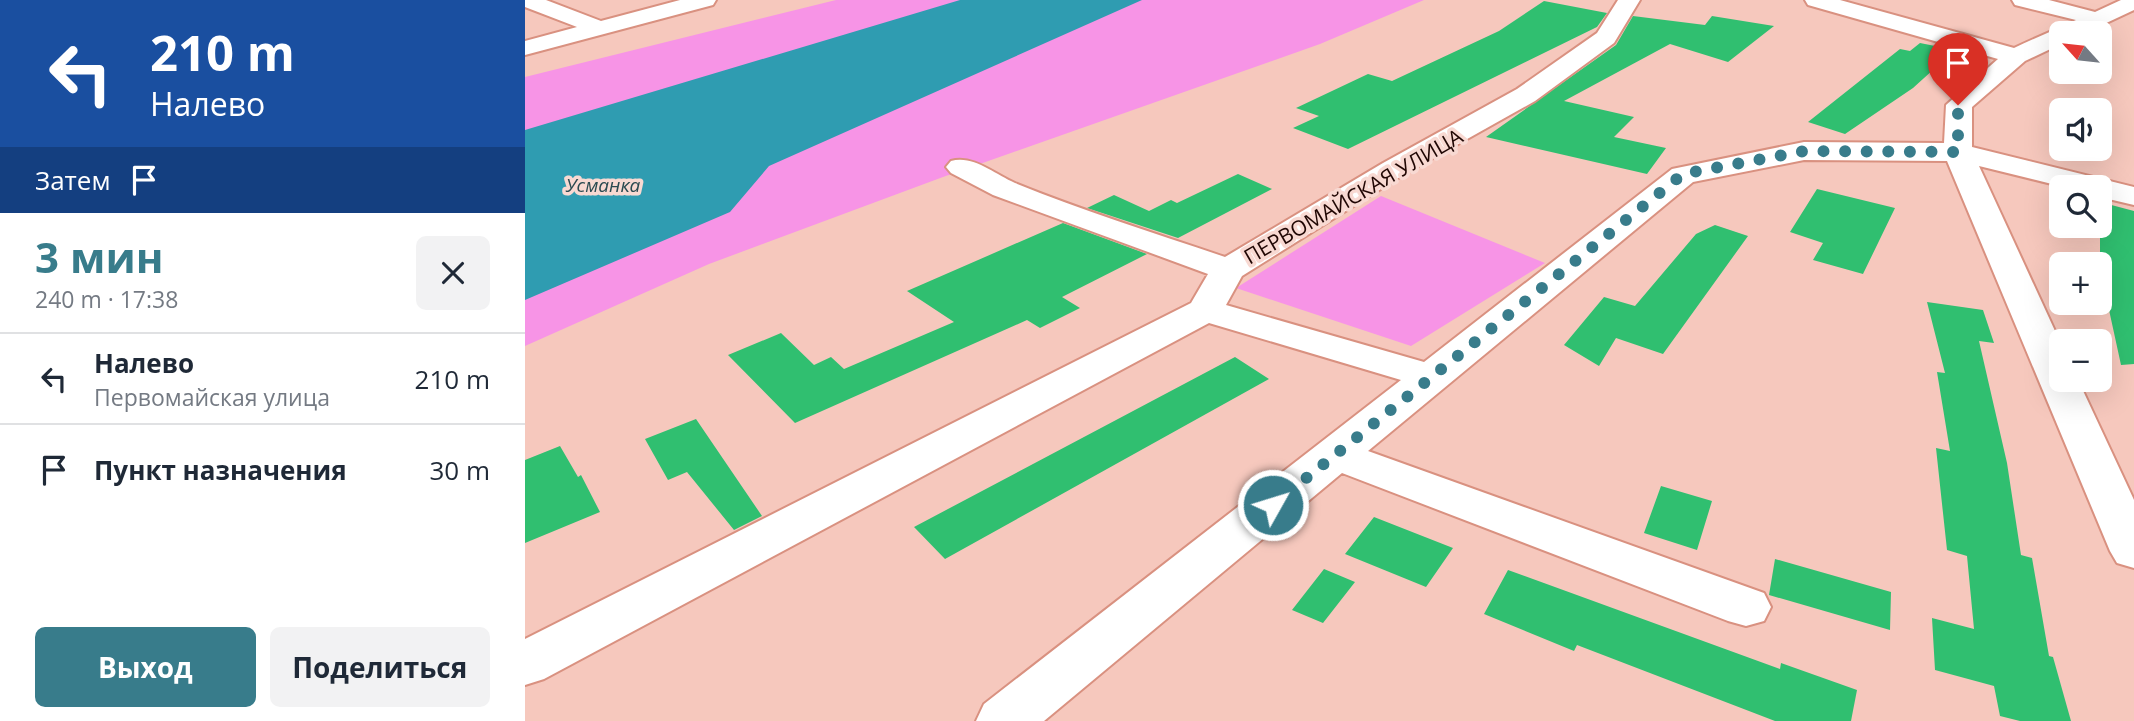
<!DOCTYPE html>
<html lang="ru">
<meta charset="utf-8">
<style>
body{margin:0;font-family:"Open Sans",sans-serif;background:#f2f2f3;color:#1f2937;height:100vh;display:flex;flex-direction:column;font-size:26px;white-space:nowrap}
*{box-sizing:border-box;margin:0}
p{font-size:23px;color:#747a83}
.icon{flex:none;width:38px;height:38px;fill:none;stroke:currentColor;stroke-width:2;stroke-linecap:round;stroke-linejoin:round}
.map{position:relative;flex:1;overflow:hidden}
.sheet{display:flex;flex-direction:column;background:#fff;width:525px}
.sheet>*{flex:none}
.hud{background:#1a4fa0;color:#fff;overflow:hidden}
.needle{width:46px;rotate:297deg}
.buttons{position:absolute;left:1524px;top:21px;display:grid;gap:14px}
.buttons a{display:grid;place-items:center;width:63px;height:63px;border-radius:10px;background:#fff;box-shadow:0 7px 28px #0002;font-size:35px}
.pin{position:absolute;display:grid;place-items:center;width:60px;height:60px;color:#fff;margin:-72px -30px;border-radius:50% 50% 50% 0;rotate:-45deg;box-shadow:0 0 7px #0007}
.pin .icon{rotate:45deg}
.me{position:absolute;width:77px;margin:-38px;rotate:51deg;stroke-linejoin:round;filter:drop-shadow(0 0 5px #0008)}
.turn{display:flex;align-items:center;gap:24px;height:147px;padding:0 35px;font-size:32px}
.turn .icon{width:91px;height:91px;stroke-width:2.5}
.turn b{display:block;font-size:49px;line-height:60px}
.then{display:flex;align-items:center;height:66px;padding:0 35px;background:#0003;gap:14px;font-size:26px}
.round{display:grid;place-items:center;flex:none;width:74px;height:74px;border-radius:10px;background:#f2f2f3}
.summary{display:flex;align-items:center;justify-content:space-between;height:119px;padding:0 35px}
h1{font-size:42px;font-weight:700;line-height:52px;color:#387c8b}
.primary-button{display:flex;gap:14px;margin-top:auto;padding:14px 35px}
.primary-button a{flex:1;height:80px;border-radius:10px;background:#387c8b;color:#fff;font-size:28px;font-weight:700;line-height:80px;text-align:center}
.primary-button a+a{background:#f2f2f3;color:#1f2937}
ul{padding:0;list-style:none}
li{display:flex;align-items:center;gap:21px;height:91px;padding:0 35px;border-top:2px solid #e0e1e3}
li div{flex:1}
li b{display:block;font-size:26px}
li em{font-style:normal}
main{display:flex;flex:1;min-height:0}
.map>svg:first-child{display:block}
.green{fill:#f794e6}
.water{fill:#2f9cb1}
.building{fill:#30bf70}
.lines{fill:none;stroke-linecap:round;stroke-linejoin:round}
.street-casing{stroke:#d99180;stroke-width:4}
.street{fill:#fff;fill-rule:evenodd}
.route{stroke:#387c8b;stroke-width:12;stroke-dasharray:0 21.6}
.labels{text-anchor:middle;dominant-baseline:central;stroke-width:7;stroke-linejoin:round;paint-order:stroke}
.far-water-label{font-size:19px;font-style:italic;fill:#2a4a51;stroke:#f8d9d2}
.street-label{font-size:21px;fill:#1f0603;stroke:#f8d9d2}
</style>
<main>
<section class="sheet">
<div class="hud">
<div class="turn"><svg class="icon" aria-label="left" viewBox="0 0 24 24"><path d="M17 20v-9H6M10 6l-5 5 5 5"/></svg><div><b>210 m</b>Налево</div></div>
<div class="then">Затем<svg class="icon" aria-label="arrive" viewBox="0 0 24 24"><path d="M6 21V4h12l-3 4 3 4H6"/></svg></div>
</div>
<div class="summary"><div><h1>3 мин</h1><p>240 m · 17:38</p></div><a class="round"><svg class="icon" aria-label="close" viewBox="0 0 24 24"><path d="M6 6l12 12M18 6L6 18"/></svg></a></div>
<ul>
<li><svg class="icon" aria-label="left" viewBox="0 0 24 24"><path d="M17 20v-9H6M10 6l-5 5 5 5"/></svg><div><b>Налево</b><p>Первомайская улица</p></div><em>210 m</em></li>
<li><svg class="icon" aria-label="arrive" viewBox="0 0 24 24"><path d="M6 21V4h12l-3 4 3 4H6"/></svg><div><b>Пункт назначения</b></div><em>30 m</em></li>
</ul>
<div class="primary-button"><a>Выход</a><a>Поделиться</a></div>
</section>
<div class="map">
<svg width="1609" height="721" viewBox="0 0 1609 721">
<rect width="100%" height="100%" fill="#f6c8bd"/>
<!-- green -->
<path class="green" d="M 311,0 L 899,0 L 795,44 L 418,177 L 184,264 L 0,346 L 0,77 Z
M 856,196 L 1020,263 L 886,346 L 711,288 Z"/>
<!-- water -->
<path class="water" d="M 435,0 L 617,0 L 244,166 L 205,212 L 0,300 L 0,130 Z"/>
<!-- building -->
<path class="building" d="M 1019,1 L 1082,13 L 1072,27 L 823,149 L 768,128 L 794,116 L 771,108 L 843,74 L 867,81 L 974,31 Z
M 1108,16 L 1180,25 L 1187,16 L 1249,26 L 1203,62 L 1145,44 L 1039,101 L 1109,117 L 1089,137 L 1141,148 L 1122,174 L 961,137 L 1091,45 Z
M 1395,43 L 1430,50 L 1388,88 L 1320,134 L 1283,122 L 1375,49 L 1385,51 Z
M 713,174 L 747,189 L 653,238 L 562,208 L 589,195 L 624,211 L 646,200 L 652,203 Z
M 1292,189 L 1370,208 L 1338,274 L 1288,260 L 1298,243 L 1265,232 Z
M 1575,202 L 1609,211 L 1609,364 L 1596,365 L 1581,296 L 1575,295 Z
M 538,223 L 622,254 L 537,297 L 555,308 L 515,328 L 502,320 L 270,423 L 203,355 L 256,333 L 289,365 L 306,357 L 319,369 L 429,322 L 382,291 Z
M 1190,225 L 1223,236 L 1138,354 L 1091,338 L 1074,366 L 1039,345 L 1079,297 L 1110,306 L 1171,234 Z
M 1402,302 L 1458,310 L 1469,343 L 1454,341 L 1482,463 L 1496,555 L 1507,558 L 1524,656 L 1528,657 L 1546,721 L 1495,721 L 1475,716 L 1469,686 L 1410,670 L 1407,618 L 1449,629 L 1442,556 L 1422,550 L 1411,448 L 1425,451 L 1412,372 L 1420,373 Z
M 710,357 L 744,379 L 420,559 L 389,527 Z
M 171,419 L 237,516 L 209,530 L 162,472 L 143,480 L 120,439 Z
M 35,446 L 53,477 L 56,475 L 75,512 L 0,543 L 0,460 Z
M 1136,486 L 1187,501 L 1172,550 L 1119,533 Z
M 849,517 L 928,548 L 901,587 L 820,554 Z
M 1250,559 L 1366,592 L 1365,630 L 1244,595 Z
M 799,569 L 830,582 L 798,623 L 767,610 Z
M 983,570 L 1255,669 L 1256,663 L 1332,690 L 1326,721 L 1250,721 L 1052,645 L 1049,651 L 959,614 Z"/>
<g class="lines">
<defs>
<path id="street" d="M 0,0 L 21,0 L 76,21 L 155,0 L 191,0 L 188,5 L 0,55 L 0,41 L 52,27 L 0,7 Z
M 1093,0 L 1115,0 L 1089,43 L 1010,101 L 878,175 L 717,276 L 701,305 L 899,362 L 1147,169 L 1279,142 L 1419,143 L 1421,105 L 1473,59 L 1283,5 L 1280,0 L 1315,0 L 1489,48 C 1510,38 1532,29 1551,20 L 1490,5 L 1487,0 L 1524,0 L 1570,12 L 1596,0 L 1609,0 L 1609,10 L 1560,33 L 1536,33 L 1536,44 L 1500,61 L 1447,107 L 1447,147 L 1609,187 L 1609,205 L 1575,197 L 1575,187 L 1539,187 L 1454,166 L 1536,344 L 1536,380 L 1553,380 L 1609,500 L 1609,568 L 1592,563 L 1585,551 L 1422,161 L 1279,160 L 1168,182 L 843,451 L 1239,593 L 1246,607 L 1239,621 L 1221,626 L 1203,621 L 817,473 L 519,721 L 451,721 L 459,704 L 876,380 L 684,323 L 19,679 L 0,685 L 0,639 L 666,303 L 683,274 L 468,195 L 426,173 L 421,167 L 426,161 C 449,155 469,174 490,183 C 558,211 630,233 700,257 L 858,163 L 992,89 L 1072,33 Z"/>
</defs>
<!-- street casing -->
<use href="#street" class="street-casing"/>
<!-- street -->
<use href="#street" class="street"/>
</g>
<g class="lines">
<!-- route -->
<path class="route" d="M 748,505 L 1158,174 L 1279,151 L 1433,152 L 1433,105"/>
</g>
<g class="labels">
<!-- far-water labels -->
<g class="far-water-label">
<text x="78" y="185">Усманка</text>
</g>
<!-- street labels -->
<g class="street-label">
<text transform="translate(828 196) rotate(-30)">ПЕРВОМАЙСКАЯ УЛИЦА</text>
</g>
</g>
</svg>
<div class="buttons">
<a><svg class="needle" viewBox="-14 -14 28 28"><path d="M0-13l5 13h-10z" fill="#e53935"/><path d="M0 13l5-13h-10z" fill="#747a83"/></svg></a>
<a><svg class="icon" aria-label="sound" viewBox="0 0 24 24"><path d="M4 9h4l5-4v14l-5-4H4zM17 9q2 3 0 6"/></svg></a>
<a><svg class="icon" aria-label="search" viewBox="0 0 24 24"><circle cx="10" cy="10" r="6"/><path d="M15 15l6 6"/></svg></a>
<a>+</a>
<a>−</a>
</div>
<div class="pin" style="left:1433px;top:105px;background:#d93025"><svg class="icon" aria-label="arrive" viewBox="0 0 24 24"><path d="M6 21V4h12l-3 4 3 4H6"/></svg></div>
<svg class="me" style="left:748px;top:505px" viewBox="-20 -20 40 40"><circle r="17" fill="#387c8b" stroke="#fff" stroke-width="3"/><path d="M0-11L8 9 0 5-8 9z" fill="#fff"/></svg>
</div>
</main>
